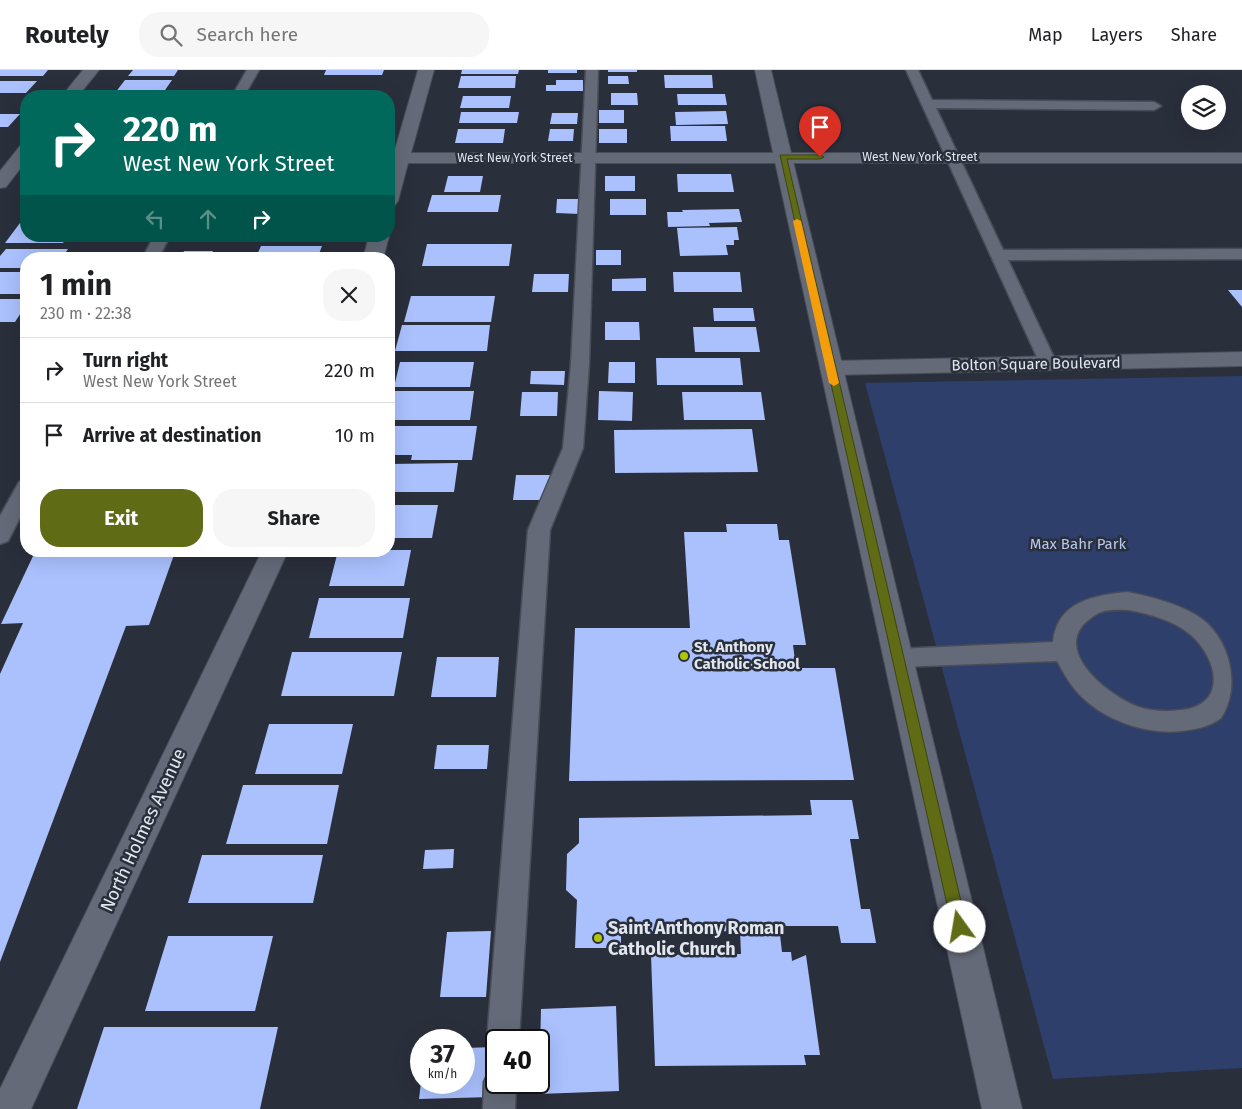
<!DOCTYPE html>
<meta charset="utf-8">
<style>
body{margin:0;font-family:"Fira Sans",sans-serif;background:#f6f6f6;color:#202124;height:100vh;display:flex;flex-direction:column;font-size:19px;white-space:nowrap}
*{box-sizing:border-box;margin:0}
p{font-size:16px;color:#757577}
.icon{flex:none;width:28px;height:28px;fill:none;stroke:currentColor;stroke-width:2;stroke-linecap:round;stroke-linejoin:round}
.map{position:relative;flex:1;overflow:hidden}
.drawer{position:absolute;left:20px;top:182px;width:375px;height:305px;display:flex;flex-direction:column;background:#fff;border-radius:20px;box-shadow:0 5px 20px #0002}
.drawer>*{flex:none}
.top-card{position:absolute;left:20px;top:20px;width:375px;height:152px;border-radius:20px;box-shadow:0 5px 20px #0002;background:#00695c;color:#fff;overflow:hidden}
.buttons{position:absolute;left:1181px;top:15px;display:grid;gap:10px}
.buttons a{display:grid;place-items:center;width:45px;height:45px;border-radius:50%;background:#fff;box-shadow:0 5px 20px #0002;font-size:25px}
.speed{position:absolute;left:410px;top:959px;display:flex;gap:10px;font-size:25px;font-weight:700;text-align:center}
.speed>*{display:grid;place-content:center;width:65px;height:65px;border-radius:50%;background:#fff;box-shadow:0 5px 20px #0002;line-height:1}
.speed small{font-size:12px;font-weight:400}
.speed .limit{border:2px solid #111;border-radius:8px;background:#fff;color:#111}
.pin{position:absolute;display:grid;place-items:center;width:42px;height:42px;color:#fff;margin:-51px -21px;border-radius:50% 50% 50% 0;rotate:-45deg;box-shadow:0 0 5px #0007}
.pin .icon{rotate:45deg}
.me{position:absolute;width:55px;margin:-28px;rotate:347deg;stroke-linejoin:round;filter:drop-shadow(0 0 4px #0008)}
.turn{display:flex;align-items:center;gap:18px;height:105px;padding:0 20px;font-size:22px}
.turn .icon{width:65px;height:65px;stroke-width:2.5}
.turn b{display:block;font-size:35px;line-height:42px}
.lanes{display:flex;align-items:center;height:48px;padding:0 20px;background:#0003;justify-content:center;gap:25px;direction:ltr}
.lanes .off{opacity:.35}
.round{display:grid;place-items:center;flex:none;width:52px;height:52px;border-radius:20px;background:#f6f6f6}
.head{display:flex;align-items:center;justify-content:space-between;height:85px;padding:0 20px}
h1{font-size:30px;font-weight:700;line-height:38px}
.primary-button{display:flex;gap:10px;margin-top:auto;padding:10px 20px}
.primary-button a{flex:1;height:58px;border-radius:20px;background:#606b16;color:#fff;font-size:20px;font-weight:700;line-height:58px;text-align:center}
.primary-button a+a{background:#f6f6f6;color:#202124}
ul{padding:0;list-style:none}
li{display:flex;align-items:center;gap:15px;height:65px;padding:0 20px;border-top:1px solid #e0e0e0}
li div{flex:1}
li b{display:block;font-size:19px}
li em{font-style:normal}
header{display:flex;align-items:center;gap:30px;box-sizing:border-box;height:70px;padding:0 25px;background:#fff;border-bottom:1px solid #e0e0e0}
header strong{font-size:24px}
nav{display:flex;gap:28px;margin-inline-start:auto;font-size:18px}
.search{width:350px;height:45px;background:#f6f6f6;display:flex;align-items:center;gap:12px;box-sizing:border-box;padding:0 18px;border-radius:20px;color:#757577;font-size:19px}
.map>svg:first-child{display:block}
.green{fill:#2f3f6c}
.building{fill:#aac1fe}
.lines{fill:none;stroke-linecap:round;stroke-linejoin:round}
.service-casing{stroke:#494d57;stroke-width:3}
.minor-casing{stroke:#494d57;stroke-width:2}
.tertiary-casing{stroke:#494d57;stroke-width:2}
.service{fill:#646a78;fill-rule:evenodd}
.minor{fill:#646a78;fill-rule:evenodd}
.tertiary{fill:#646a78;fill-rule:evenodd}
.route{fill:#606b16;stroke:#3e460e}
.slow{fill:#f59e0b}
.poi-dot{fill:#afc506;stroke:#2a2f3c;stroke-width:2}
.labels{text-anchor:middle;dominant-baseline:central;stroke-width:5;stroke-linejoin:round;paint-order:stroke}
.far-street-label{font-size:12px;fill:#e2e6ee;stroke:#2a2f3c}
.street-label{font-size:15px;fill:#e2e6ee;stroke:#2a2f3c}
.park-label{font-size:15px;fill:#b7c7ed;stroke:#2a2f3c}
.poi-label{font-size:15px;font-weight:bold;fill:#e2e6ee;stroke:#2a2f3c;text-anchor:start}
.near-street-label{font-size:18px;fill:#e2e6ee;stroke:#2a2f3c}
.near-poi-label{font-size:18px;font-weight:bold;fill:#e2e6ee;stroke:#2a2f3c;text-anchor:start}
</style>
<header>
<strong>Routely</strong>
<div class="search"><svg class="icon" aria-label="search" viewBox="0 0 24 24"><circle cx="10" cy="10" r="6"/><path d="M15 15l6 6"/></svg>Search here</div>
<nav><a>Map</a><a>Layers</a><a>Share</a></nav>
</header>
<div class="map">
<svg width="1242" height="1039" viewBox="0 0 1242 1039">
<rect width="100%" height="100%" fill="#2a2f3c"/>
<!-- green -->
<path class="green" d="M 1242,306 L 1242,998 L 1053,1009 L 865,313 Z"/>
<!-- building -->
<path class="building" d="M 0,0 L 48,0 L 43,6 L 0,6 Z
M 133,0 L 178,0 L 174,6 L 128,6 Z
M 326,0 L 384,0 L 382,5 L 324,5 Z
M 462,0 L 519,0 L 518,4 L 461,4 Z
M 548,0 L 577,0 L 577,3 L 548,3 Z
M 608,0 L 637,0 L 637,2 L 608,2 Z
M 664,5 L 712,5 L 713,18 L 665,18 Z
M 461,6 L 516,6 L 515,18 L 458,18 Z
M 608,6 L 628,6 L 629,14 L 608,14 Z
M 125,10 L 172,10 L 163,23 L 115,23 Z
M 556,10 L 583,10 L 583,21 L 546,21 L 546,15 L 556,15 Z
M 0,11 L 37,11 L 26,23 L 0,23 Z
M 611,23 L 637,23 L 638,35 L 611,35 Z
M 315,24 L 351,24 L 350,26 L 314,26 Z
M 677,24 L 725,24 L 727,35 L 678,35 Z
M 463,26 L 511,26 L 509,38 L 460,38 Z
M 599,40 L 624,40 L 624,53 L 599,53 Z
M 726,41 L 728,54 L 676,55 L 675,42 Z
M 461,42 L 519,42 L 517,53 L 459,53 Z
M 552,43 L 578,43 L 577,54 L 550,54 Z
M 0,44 L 20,44 L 8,57 L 0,57 Z
M 670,56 L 725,56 L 727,71 L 671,71 Z
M 458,59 L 505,59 L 503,73 L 455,73 Z
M 550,59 L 574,59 L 573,71 L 548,71 Z
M 599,59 L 627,59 L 627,73 L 599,73 Z
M 677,104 L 731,104 L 734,122 L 678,122 Z
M 448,106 L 483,106 L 480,122 L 444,122 Z
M 605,106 L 635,106 L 635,121 L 605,121 Z
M 432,125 L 501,125 L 498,142 L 427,142 Z
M 557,129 L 581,129 L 580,144 L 556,143 Z
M 610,129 L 646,129 L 646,145 L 610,145 Z
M 739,139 L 742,152 L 709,153 L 710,156 L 668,157 L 667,142 L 683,142 L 682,140 Z
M 20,153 L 26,153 L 26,166 L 68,166 L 63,173 L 5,173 Z
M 737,157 L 739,170 L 734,170 L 734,175 L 726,175 L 728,185 L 680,186 L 677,158 Z
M 263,166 L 318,166 L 317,171 L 261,171 Z
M 427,174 L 512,174 L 509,196 L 422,196 Z
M 261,176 L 322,176 L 317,189 L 255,189 Z
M 6,179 L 68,179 L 61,189 L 26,189 L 26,198 L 0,198 L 0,186 Z
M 596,180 L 621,180 L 621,195 L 596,195 Z
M 184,181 L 213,181 L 209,189 L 180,189 Z
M 0,202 L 26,202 L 26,224 L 0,224 Z
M 673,202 L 740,202 L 742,222 L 674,222 Z
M 534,204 L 569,204 L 568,222 L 532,222 Z
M 646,208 L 646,221 L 612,221 L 612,209 Z
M 1228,220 L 1242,220 L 1242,237 Z
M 411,226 L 495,226 L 491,252 L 404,252 Z
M 0,229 L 26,229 L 26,235 L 15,252 L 0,252 Z
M 713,238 L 753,238 L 755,251 L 714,251 Z
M 605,252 L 639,252 L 640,270 L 605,270 Z
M 402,255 L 490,255 L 487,281 L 395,281 Z
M 693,257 L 756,257 L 760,282 L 695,282 Z
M 656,288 L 740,288 L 743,315 L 657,315 Z
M 400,292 L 474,292 L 470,317 L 394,317 Z
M 609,292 L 635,292 L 635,313 L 608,313 Z
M 531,301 L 565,301 L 564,315 L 530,314 Z
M 390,321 L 474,321 L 470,350 L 389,350 Z
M 599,321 L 633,322 L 632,351 L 598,350 Z
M 522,322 L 558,322 L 557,346 L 520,346 Z
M 682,322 L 761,322 L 765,350 L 684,350 Z
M 389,356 L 477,356 L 472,390 L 411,390 L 412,385 L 389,385 Z
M 752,359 L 758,402 L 615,403 L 614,360 Z
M 458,393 L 454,422 L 389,422 L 389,394 Z
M 516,405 L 550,405 L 548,430 L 513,430 Z
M 389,435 L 438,435 L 432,468 L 389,468 Z
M 726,454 L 777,454 L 779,470 L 789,470 L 806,575 L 793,575 L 796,598 L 835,598 L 854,710 L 569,711 L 575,558 L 690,558 L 684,462 L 727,462 Z
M 389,480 L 411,480 L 404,516 L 329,516 L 338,481 L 389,481 Z
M 175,482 L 149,555 L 126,556 L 0,892 L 0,604 L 23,553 L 1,554 L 34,484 Z
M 319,528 L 410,528 L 403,568 L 309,568 Z
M 292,582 L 402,582 L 394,626 L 281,626 Z
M 437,587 L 499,587 L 496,627 L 431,627 Z
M 269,654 L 353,654 L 342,704 L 255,704 Z
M 437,675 L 489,675 L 487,699 L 434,699 Z
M 243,715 L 339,715 L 327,774 L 226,774 Z
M 810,730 L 852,730 L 859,769 L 850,769 L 861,839 L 870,839 L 876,873 L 841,873 L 838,856 L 779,856 L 782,882 L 791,882 L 792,891 L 806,885 L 820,985 L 804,985 L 806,995 L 655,996 L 651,885 L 741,884 L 740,861 L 621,863 L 621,878 L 575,878 L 577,830 L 566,820 L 567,784 L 579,773 L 579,748 L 812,745 Z
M 454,779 L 453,798 L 423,799 L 425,780 Z
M 202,785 L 323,785 L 313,833 L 188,833 Z
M 491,861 L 486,927 L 440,927 L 447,862 Z
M 168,866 L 273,866 L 255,941 L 145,941 Z
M 616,936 L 619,1021 L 539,1024 L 541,939 Z
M 104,957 L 278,957 L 260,1039 L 77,1039 Z
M 495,977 L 492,1027 L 419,1029 L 421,1012 L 464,1012 L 464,978 Z"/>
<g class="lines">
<defs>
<path id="service" d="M 247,0 L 259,0 L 244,26 L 232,26 Z
M 586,0 L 598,0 L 589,294 L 583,378 L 550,460 L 519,970 L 496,970 L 496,983 L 492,981 L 487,970 L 528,460 L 563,378 L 571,294 Z
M 906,0 L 918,0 L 932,30 L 1154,32 L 1161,36 L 1154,40 L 936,38 L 1003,180 L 1242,179 L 1242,189 L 1008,190 L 1057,294 L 1054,298 L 1048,299 L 1042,298 Z
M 154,166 L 170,166 L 158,189 L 142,189 Z
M 26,410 L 26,436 L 8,471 L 0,474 L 0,446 L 19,412 Z
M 1128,522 C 1152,527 1176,533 1196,545 C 1230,565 1242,617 1221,648 C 1210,657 1195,659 1182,661 C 1145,665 1103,650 1078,623 C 1069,613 1063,602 1057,591 L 897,597 L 889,595 L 885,588 L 889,581 L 897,579 L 1053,572 C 1057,531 1095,525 1128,522 ZM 1128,540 C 1150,544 1173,550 1191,565 C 1218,589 1228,635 1181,640 C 1166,642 1150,641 1136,636 C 1111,626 1057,586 1083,555 C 1088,550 1095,544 1101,542 C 1110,539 1120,540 1128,540 Z
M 496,998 L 496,1012 L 516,1012 L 515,1039 L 483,1039 L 484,1012 L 489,1001 Z"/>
<path id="minor" d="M 83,0 L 99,0 L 78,26 L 62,26 Z
M 418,0 L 434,0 L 411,83 L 1242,83 L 1242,93 L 408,93 L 398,131 L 395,135 L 389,137 L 389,101 L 391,93 L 389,93 L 389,83 L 394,83 Z
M 26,75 L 26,91 L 6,117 L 0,118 L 0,101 L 20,76 Z
M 369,166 L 389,166 L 383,189 L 363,189 Z
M 1242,282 L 1242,296 L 831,305 L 823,303 L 820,298 L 823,293 L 831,291 Z
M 262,481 L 288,481 L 31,1039 L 0,1039 L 0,1019 Z"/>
<path id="tertiary" d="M 755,0 L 771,0 L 1022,1039 L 982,1039 Z"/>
</defs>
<!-- service casing -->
<use href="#service" class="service-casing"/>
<!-- minor casing -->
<use href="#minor" class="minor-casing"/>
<!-- tertiary casing -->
<use href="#tertiary" class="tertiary-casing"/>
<!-- service -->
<use href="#service" class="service"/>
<!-- minor -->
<use href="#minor" class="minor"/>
<!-- tertiary -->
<use href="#tertiary" class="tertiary"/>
</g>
<!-- route -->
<path class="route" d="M 780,85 L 820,85 L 824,87 L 820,89 L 787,89 L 967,857 L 965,862 L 960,864 L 955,862 L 952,857 Z"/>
<!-- slow -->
<path class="slow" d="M 797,149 L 801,151 L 839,313 L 834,316 L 829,313 L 793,151 Z"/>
<!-- markers -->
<g class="poi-dot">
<circle cx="684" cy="586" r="5"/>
<circle cx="598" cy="868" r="5"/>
</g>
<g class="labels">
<!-- far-street labels -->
<g class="far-street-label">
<text x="920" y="87">West New York Street</text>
<text x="515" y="88">West New York Street</text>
</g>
<!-- street labels -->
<g class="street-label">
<text transform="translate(1036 294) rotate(-1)">Bolton Square Boulevard</text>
</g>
<!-- park labels -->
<g class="park-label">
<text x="1078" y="474">Max Bahr Park</text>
</g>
<!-- poi labels -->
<g class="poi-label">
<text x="694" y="577">St. Anthony<tspan x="694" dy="17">Catholic School</tspan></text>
</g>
<!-- near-street labels -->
<g class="near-street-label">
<text transform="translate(143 760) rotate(-65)">North Holmes Avenue</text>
</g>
<!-- near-poi labels -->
<g class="near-poi-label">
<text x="608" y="858">Saint Anthony Roman<tspan x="608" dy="21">Catholic Church</tspan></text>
</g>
</g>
</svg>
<div class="buttons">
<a><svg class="icon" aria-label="layers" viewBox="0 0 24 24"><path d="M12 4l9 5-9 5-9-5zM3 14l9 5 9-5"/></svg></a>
</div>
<div class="speed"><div>37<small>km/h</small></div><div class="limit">40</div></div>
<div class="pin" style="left:820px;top:87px;background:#d93025"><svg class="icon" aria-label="arrive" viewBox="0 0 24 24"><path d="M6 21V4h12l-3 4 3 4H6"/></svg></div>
<svg class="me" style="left:960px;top:857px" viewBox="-20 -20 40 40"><circle r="19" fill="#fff"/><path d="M0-13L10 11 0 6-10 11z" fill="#606b16"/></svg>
<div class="top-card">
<div class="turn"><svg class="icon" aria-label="right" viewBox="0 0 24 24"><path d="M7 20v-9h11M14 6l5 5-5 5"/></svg><div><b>220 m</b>West New York Street</div></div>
<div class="lanes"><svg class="icon off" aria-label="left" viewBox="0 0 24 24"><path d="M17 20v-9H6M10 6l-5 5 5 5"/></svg><svg class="icon off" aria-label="ahead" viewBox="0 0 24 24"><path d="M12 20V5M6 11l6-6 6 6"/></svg><svg class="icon" aria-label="right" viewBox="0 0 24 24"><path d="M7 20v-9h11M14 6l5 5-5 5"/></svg></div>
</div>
<section class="drawer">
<div class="head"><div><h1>1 min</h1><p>230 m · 22:38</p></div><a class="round"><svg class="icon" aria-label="close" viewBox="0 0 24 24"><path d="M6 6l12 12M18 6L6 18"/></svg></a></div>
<ul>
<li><svg class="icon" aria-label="right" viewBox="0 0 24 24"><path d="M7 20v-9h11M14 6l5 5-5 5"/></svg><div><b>Turn right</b><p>West New York Street</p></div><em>220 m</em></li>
<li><svg class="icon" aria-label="arrive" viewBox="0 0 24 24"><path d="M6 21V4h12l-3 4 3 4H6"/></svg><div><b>Arrive at destination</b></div><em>10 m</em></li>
</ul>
<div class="primary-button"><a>Exit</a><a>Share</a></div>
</section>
</div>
